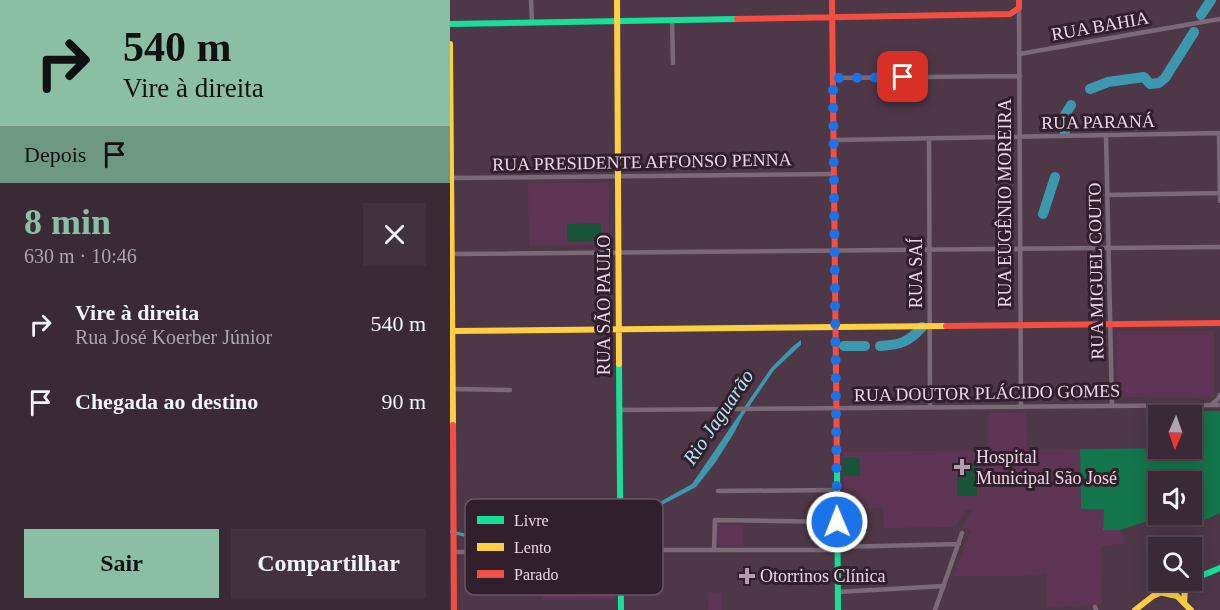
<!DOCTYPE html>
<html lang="pt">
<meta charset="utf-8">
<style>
body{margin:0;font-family:Georgia,serif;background:#41323e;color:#f1f3f6;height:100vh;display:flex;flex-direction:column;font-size:22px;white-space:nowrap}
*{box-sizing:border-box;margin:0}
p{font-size:20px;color:#aba7ad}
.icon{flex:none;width:33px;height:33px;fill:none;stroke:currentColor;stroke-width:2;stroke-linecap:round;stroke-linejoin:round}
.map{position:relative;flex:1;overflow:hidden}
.drawer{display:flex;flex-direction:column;background:#3a2a36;width:450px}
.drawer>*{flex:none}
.top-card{background:#8abfa5;color:#111;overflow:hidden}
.needle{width:39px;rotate:182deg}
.fabs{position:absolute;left:698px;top:405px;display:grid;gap:12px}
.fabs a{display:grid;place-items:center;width:54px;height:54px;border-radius:0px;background:#3a2a36;box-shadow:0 3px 15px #0003,0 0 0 2px #544651;font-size:30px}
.pin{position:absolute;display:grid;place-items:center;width:51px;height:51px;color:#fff;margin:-26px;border-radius:12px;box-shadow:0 3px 9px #0006}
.me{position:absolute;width:66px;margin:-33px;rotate:359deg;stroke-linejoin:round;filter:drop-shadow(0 0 4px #0008)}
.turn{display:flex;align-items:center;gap:21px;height:126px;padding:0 24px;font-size:27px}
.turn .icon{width:78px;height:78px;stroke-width:2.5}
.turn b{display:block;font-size:42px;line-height:51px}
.then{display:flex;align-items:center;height:57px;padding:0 24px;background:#0003;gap:12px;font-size:22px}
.round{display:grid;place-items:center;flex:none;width:63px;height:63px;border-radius:0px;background:#41323e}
.head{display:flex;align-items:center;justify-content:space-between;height:102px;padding:0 24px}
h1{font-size:36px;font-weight:600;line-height:45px;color:#8abfa5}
.button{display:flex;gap:12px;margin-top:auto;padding:12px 24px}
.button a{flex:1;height:69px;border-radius:0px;background:#8abfa5;color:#111;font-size:24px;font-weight:600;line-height:69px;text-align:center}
.button a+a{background:#41323e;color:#f1f3f6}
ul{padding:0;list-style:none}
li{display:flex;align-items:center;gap:18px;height:78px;padding:0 24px}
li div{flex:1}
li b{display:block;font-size:22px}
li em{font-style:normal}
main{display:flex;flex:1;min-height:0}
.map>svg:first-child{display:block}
.built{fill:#5e3554}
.green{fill:#185438}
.forest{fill:#13754b;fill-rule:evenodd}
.water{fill:#3c98af}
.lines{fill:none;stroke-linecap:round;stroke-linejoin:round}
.river{stroke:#3c98af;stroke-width:10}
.street{stroke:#7c6978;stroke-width:4.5}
.fast{stroke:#16e098;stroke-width:6}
.slow{stroke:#ffcf43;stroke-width:6}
.jam{stroke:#f24e42;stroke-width:6}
.route{stroke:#1a73e8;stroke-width:10;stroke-dasharray:0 18}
.poi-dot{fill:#b59daf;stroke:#311f2c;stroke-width:2}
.labels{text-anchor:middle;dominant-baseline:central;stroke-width:6;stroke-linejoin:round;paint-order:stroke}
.street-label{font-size:18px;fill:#edd4e6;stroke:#311f2c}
.poi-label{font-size:18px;fill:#edd4e6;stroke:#311f2c;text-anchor:start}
.water-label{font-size:20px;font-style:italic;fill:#aee7f7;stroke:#311f2c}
.key{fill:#311f2c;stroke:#695564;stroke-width:1.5}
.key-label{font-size:16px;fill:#edd4e6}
</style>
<main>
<section class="drawer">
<div class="top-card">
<div class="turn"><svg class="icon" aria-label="right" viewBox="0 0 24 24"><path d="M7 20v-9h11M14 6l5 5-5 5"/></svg><div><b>540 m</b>Vire à direita</div></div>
<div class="then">Depois<svg class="icon" aria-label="arrive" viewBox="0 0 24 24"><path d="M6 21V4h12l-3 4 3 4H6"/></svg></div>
</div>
<div class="head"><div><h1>8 min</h1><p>630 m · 10:46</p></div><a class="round"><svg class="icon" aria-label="close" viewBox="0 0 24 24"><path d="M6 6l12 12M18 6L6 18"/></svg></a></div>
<ul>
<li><svg class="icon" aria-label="right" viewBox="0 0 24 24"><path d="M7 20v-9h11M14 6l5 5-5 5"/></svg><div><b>Vire à direita</b><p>Rua José Koerber Júnior</p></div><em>540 m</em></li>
<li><svg class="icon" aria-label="arrive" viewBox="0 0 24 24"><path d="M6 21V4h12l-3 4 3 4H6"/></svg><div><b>Chegada ao destino</b></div><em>90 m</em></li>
</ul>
<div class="button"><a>Sair</a><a>Compartilhar</a></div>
</section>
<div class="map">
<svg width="770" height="610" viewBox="0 0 770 610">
<rect width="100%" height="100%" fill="#4e3848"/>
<!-- built -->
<path class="built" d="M 78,183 L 157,183 L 159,185 L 159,244 L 158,245 L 79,246 Z
M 667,331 L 764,331 L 764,398 L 667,397 Z
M 576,412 L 577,450 L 630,449 L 631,508 L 654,509 L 653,530 L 670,530 L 674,543 L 651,546 L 652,605 L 597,607 L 597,573 L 568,576 L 504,576 L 521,531 L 513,527 L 517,516 L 524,509 L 516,510 L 505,527 L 434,528 L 433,508 L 394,508 L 394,452 L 539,450 L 539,413 Z
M 267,524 L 293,525 L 293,546 L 267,545 Z
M 165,527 L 165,599 L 92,600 L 97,541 Z
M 259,592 L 272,593 L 271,610 L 258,610 Z"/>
<!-- green -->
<path class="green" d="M 151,223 L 151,241 L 117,242 L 117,224 Z
M 394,457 L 409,457 L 410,476 L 394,476 Z
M 507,464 L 527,464 L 527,496 L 507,496 Z"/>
<!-- forest -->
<path class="forest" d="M 708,411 L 770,411 L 770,513 L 755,520 L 717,515 L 670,530 L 653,530 L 654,509 L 631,509 L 630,449 L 741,448 L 741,416 L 708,416 L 708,440 ZM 708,482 L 741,482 L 741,514 L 708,514 Z"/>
<!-- water -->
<path class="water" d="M 351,340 L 351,345 L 324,370 L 292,417 L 284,433 L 265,463 L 246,487 L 185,519 L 111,536 L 42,544 L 0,533 L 0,530 L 42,540 L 110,534 L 182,516 L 192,512 L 242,484 L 321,368 L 342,347 Z"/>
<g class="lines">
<!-- river -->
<path class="river" d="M 751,15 L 761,0
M 640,89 L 658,82 L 694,77 L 700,84 L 709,83 L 715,78 L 744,32
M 615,133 L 615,115 L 621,105
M 593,214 L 605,177
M 394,346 L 415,346
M 430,346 C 450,345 459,342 472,327"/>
<!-- street -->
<path class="street" d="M 81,0 L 82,22
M 569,8 L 571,406
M 222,20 L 223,63
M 569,54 L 770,19
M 383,78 L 570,76
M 769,133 L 770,201
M 656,135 L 662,406
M 479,138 L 480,407
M 384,140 L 769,133
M 1,178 L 384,174
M 657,195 L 770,193
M 1,254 L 770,247
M 2,389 L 60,390
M 761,405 L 768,399 L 770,395
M 170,410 L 770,405
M 268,491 L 387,490
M 387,547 L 509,544
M 171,550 L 387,550
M 264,550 L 265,520 L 387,522
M 3,552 L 50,552
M 388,592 L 494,586
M 645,607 L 646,610
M 485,610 L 512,533"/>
<!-- fast -->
<path class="fast" d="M 0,24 L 287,19
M 169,364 L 171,610
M 387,466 L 388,610
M 741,580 L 770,568"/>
<!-- slow -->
<path class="slow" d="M 167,0 L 169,364
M 0,44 L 3,425
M 0,331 L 496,326
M 713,593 L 727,596 L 741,610
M 734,603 L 735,589 L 740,580
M 685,610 L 703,596 L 739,580"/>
<!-- jam -->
<path class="jam" d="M 382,0 L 387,466
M 287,19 L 560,14 L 569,8 L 569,0
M 496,326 L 770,323
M 3,425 L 4,610"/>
</g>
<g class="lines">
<!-- route -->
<path class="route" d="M 387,522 L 383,78 L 453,77"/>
</g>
<!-- markers -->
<g class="poi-dot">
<path d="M509 458h6v6h6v6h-6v6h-6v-6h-6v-6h6z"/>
<path d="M294 567h6v6h6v6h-6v6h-6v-6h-6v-6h6z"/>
</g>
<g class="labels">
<!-- street labels -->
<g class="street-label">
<text transform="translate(650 26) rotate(-10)">RUA BAHIA</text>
<text transform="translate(648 122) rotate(-1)">RUA PARANÁ</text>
<text transform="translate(192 162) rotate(-1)">RUA PRESIDENTE AFFONSO PENNA</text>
<text transform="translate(555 203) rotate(-90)">RUA EUGÊNIO MOREIRA</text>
<text transform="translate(646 271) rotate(-91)">RUA MIGUEL COUTO</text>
<text transform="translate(466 273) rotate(-90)">RUA SAÍ</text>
<text transform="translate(154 305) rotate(-90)">RUA SÃO PAULO</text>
<text transform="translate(537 393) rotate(-1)">RUA DOUTOR PLÁCIDO GOMES</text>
</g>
<!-- poi labels -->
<g class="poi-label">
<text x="526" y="457">Hospital<tspan x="526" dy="21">Municipal São José</tspan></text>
<text x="310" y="576">Otorrinos Clínica</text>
</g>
<!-- water labels -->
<g class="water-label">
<text transform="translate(268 417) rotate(-56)">Rio Jaguarão</text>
</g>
</g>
<!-- legend -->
<rect x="15" y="499" width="198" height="96" rx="9" class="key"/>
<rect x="27" y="516" width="27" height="8" fill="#16e098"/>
<rect x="27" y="543" width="27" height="8" fill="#ffcf43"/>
<rect x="27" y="570" width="27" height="8" fill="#f24e42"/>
<g class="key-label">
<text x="64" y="526">Livre</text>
<text x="64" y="553">Lento</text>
<text x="64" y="580">Parado</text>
</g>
</svg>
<div class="fabs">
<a><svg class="needle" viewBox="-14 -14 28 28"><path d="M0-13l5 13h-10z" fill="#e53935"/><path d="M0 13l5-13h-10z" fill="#aba7ad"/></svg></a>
<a><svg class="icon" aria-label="sound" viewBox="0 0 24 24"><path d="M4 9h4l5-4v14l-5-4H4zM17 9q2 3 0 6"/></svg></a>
<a><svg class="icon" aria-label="search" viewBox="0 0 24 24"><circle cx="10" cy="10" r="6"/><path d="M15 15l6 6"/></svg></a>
</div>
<div class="pin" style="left:453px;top:77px;background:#d93025"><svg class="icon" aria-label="arrive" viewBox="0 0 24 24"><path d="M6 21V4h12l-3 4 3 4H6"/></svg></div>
<svg class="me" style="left:387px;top:522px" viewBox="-20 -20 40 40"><circle r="17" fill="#1a73e8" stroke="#fff" stroke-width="3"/><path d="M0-11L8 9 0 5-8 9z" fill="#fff"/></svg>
</div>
</main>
